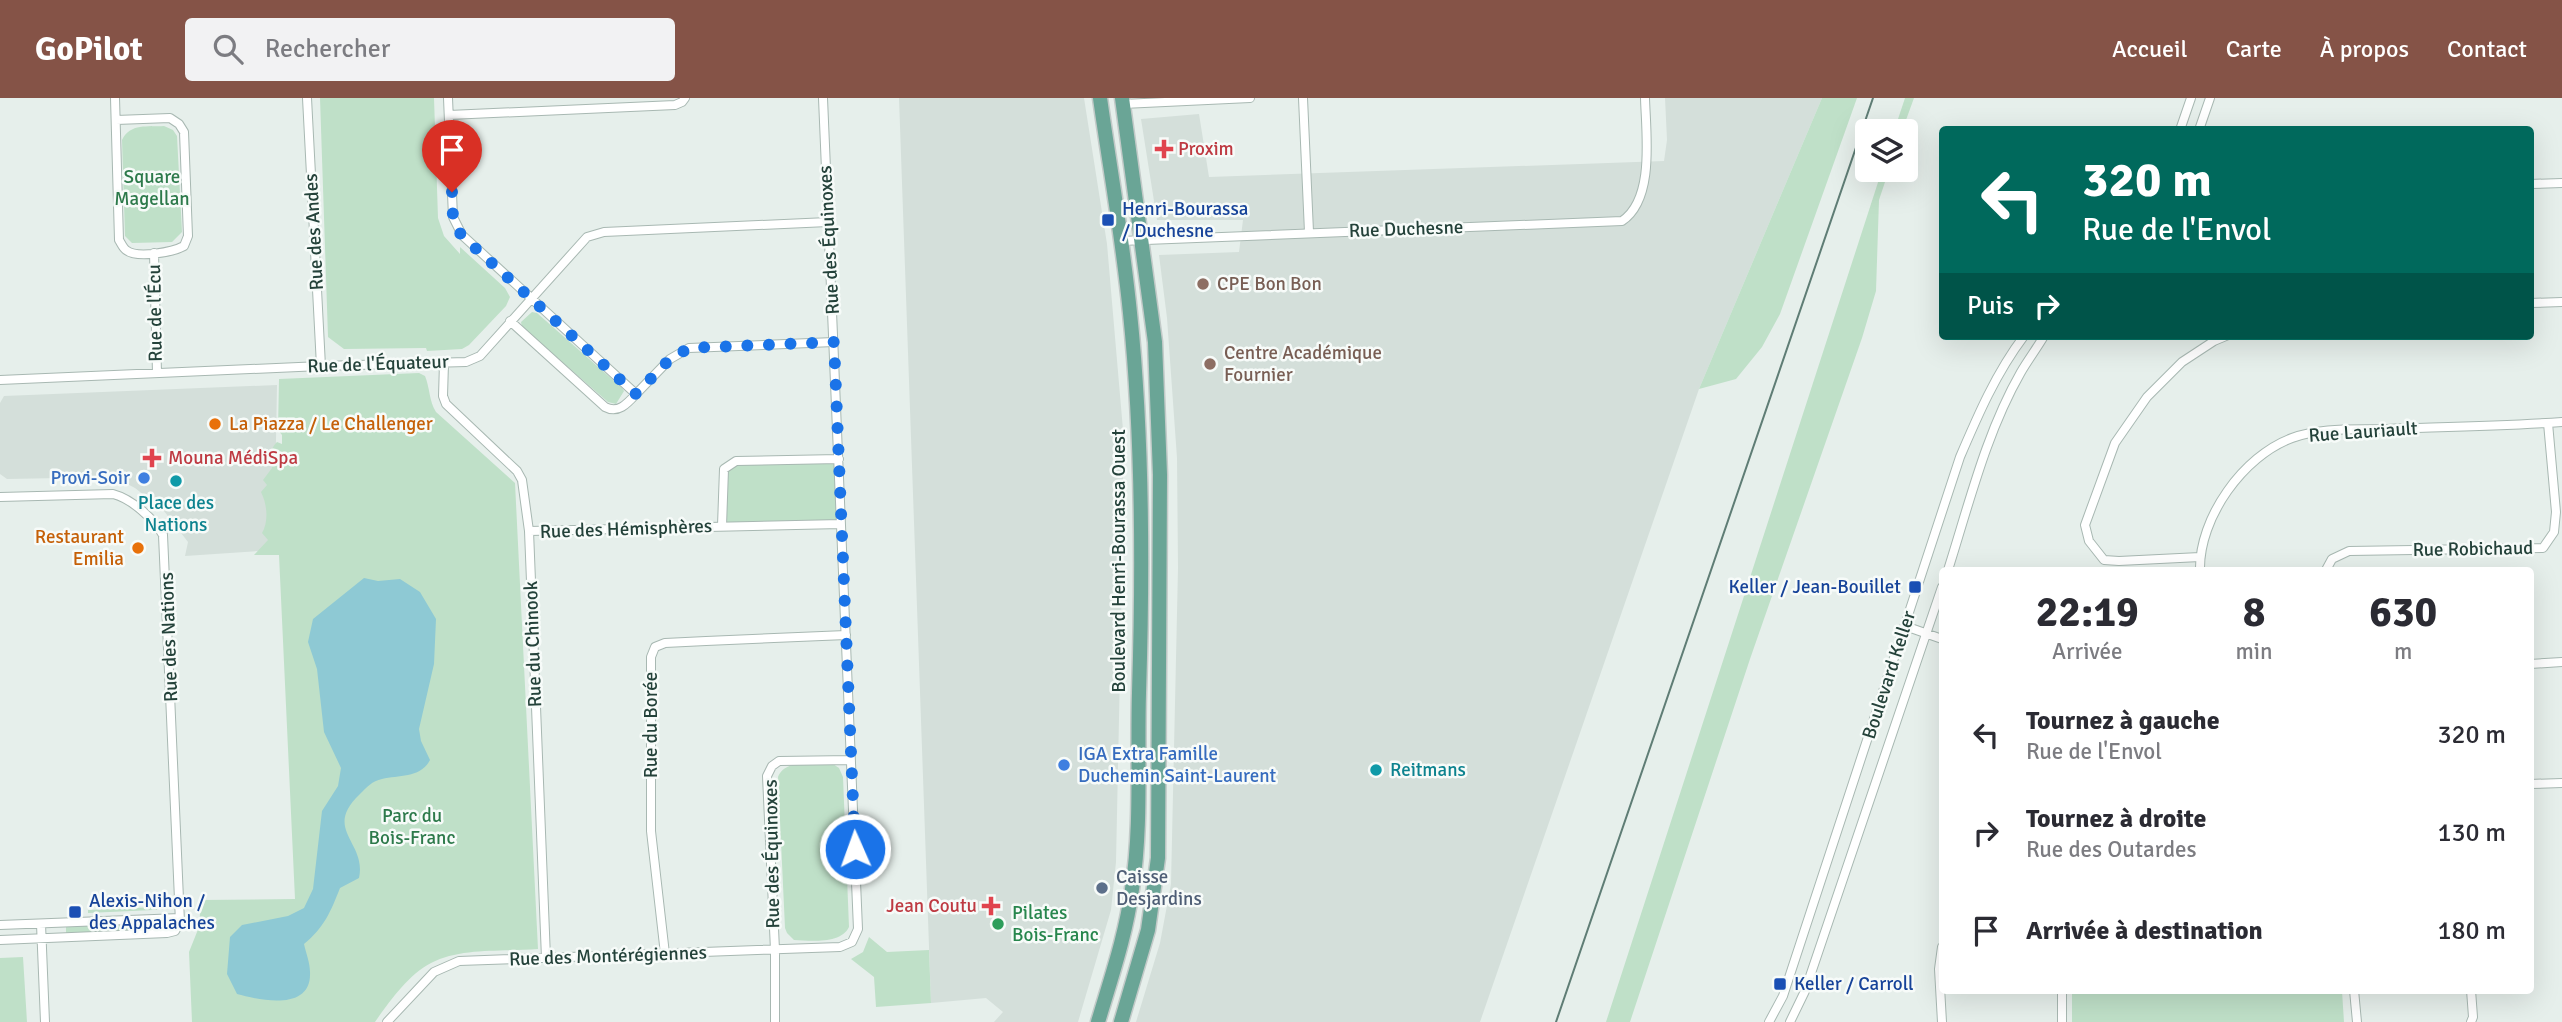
<!DOCTYPE html>
<html lang="fr">
<meta charset="utf-8">
<style>
body{margin:0;font-family:Signika,sans-serif;background:#f2f2f3;color:#2b2b33;height:100vh;display:flex;flex-direction:column;font-size:26px;white-space:nowrap}
*{box-sizing:border-box;margin:0}
p{font-size:23px;color:#7c7c81}
.icon{flex:none;width:38px;height:38px;fill:none;stroke:currentColor;stroke-width:2;stroke-linecap:round;stroke-linejoin:round}
.map{position:relative;flex:1;overflow:hidden}
.side{position:absolute;left:1939px;top:469px;width:595px;height:427px;display:flex;flex-direction:column;background:#fff;border-radius:7px;box-shadow:0 7px 28px #0002}
.side>*{flex:none}
.hud{position:absolute;left:1939px;top:28px;width:595px;height:214px;border-radius:7px;box-shadow:0 7px 28px #0002;background:#00695c;color:#fff;overflow:hidden}
.controls{position:absolute;left:1855px;top:21px;display:grid;gap:14px}
.controls a{display:grid;place-items:center;width:63px;height:63px;border-radius:7px;background:#fff;box-shadow:0 7px 28px #0002;font-size:35px}
.pin{position:absolute;display:grid;place-items:center;width:60px;height:60px;color:#fff;margin:-72px -30px;border-radius:50% 50% 50% 0;rotate:-45deg;box-shadow:0 0 7px #0007}
.pin .icon{rotate:45deg}
.me{position:absolute;width:77px;margin:-38px;rotate:358deg;stroke-linejoin:round;filter:drop-shadow(0 0 5px #0008)}
.turn{display:flex;align-items:center;gap:24px;height:147px;padding:0 28px;font-size:32px}
.turn .icon{width:91px;height:91px;stroke-width:2.5}
.turn b{display:block;font-size:49px;line-height:60px}
.then{display:flex;align-items:center;height:66px;padding:0 28px;background:#0003;gap:14px;font-size:26px}
.eta{display:flex;justify-content:space-evenly;align-items:center;height:119px;text-align:center}
.eta b{font-size:42px;font-weight:700;line-height:49px}
ul{padding:0;list-style:none}
li{display:flex;align-items:center;gap:21px;height:98px;padding:0 28px}
li div{flex:1}
li b{display:block;font-size:26px}
li em{font-style:normal}
header{display:flex;align-items:center;gap:42px;box-sizing:border-box;height:98px;padding:0 35px;background:#855347;color:#fff}
header strong{font-size:33px}
nav{display:flex;gap:38px;margin-inline-start:auto;font-size:24px}
.search{width:490px;height:63px;background:#f2f2f3;display:flex;align-items:center;gap:18px;box-sizing:border-box;padding:0 24px;border-radius:7px;color:#7c7c81;font-size:26px}
.map>svg:first-child{display:block}
.built{fill:#d4dfda}
.green{fill:#bfe0c8}
.water{fill:#8ec9d4}
.lines{fill:none;stroke-linecap:round;stroke-linejoin:round}
.minor-casing{stroke:#a8b8b2;stroke-width:10}
.primary-casing{stroke:#c2cac8;stroke-width:17}
.minor{stroke:#fff;stroke-width:8}
.primary{stroke:#6aa596;stroke-width:14}
.tram{stroke:#5f7d75;stroke-width:2}
.route{stroke:#1a73e8;stroke-width:12;stroke-dasharray:0 21.6}
.health-dot{fill:#e0444e;stroke:#f7fbf9;stroke-width:2.5}
.transit-dot{fill:#1a4fb4;stroke:#f7fbf9;stroke-width:2.5}
.education-dot{fill:#8d6e63;stroke:#f7fbf9;stroke-width:2.5}
.food-dot{fill:#e8710a;stroke:#f7fbf9;stroke-width:2.5}
.shop-dot{fill:#3f7fe0;stroke:#f7fbf9;stroke-width:2.5}
.culture-dot{fill:#0f9aa8;stroke:#f7fbf9;stroke-width:2.5}
.service-dot{fill:#5c6f8a;stroke:#f7fbf9;stroke-width:2.5}
.leisure-dot{fill:#2e9e5b;stroke:#f7fbf9;stroke-width:2.5}
.labels{text-anchor:middle;dominant-baseline:central;stroke-width:5;stroke-linejoin:round;paint-order:stroke}
.health-label{font-size:19px;fill:#be3a42;stroke:#f7fbf9;text-anchor:start}
.park-label{font-size:19px;fill:#2d7a4b;stroke:#f7fbf9}
.transit-label{font-size:19px;fill:#164399;stroke:#f7fbf9;text-anchor:start}
.street-label{font-size:19px;fill:#24423a;stroke:#f7fbf9}
.education-label{font-size:19px;fill:#785e54;stroke:#f7fbf9;text-anchor:start}
.food-label{font-size:19px;fill:#c56008;stroke:#f7fbf9;text-anchor:start}
.shop-label{font-size:19px;fill:#366cbe;stroke:#f7fbf9;text-anchor:end}
.culture-label{font-size:19px;fill:#0d838f;stroke:#f7fbf9}
.service-label{font-size:19px;fill:#4e5e75;stroke:#f7fbf9;text-anchor:start}
.leisure-label{font-size:19px;fill:#27864d;stroke:#f7fbf9;text-anchor:start}
</style>
<header>
<strong>GoPilot</strong>
<div class="search"><svg class="icon" aria-label="search" viewBox="0 0 24 24"><circle cx="10" cy="10" r="6"/><path d="M15 15l6 6"/></svg>Rechercher</div>
<nav><a>Accueil</a><a>Carte</a><a>À propos</a><a>Contact</a></nav>
</header>
<div class="map">
<svg width="2562" height="924" viewBox="0 0 2562 924">
<rect width="100%" height="100%" fill="#e6efeb"/>
<!-- built -->
<path class="built" d="M 899,0 L 1084,0 L 1107,146 L 1123,332 L 1123,429 L 1116,764 L 1111,812 L 1078,924 L 994,924 L 1003,914 L 986,900 L 931,905 Z
M 1665,0 L 1822,0 L 1699,291 L 1480,924 L 1136,924 L 1160,845 L 1171,786 L 1178,470 L 1177,360 L 1167,220 L 1159,157 L 1239,154 L 1243,122 L 1157,122 L 1141,21 L 1199,16 L 1209,79 L 1664,63 L 1667,42 Z
M 277,287 L 274,452 L 185,458 L 188,444 L 164,413 L 135,390 L 114,379 L 7,381 L 0,376 L 0,305 L 4,298 Z"/>
<!-- green -->
<path class="green" d="M 320,0 L 434,0 L 438,120 L 444,138 L 460,156 L 460,149 L 505,190 L 510,199 L 506,208 L 469,247 L 462,251 L 427,253 L 426,250 L 344,251 L 328,239 Z
M 1822,0 L 1857,0 L 1780,216 L 1762,249 L 1736,281 L 1699,291 Z
M 1905,0 L 1914,0 L 1902,33 L 1894,33 Z
M 164,28 L 173,32 L 177,38 L 182,134 L 172,144 L 132,145 L 125,138 L 122,42 C 130,25 148,29 164,28 Z
M 1882,72 L 1889,72 L 1879,102 L 1876,193 L 1862,240 L 1750,561 L 1630,924 L 1606,924 Z
M 532,214 L 537,215 L 622,290 L 624,293 L 616,306 L 608,304 L 522,229 L 521,224 Z
M 419,275 L 425,278 C 430,290 429,303 436,314 L 515,385 L 538,851 C 504,854 462,849 431,865 C 408,877 389,904 375,924 L 192,924 L 189,854 L 199,829 L 201,802 L 295,801 L 279,457 L 254,457 L 268,442 L 262,435 C 269,423 267,406 261,394 L 267,387 L 263,382 L 272,370 C 271,360 269,352 277,344 L 282,346 L 282,337 L 278,332 L 279,281 Z
M 839,361 L 841,426 L 722,428 L 724,371 L 736,363 Z
M 833,666 L 839,670 L 843,679 L 849,829 C 841,846 811,843 794,842 L 787,835 L 785,830 L 778,679 C 786,660 815,666 833,666 Z
M 156,809 L 157,812 L 153,812 L 88,815 L 88,812 Z
M 157,823 L 158,833 L 66,837 L 66,827 Z
M 869,839 L 887,854 L 929,852 L 931,905 L 876,909 L 874,879 L 851,861 L 863,854 Z
M 23,859 L 27,924 L 0,924 L 0,860 Z
M 2072,893 L 2342,893 L 2344,924 L 2072,924 Z"/>
<!-- water -->
<path class="water" d="M 364,480 L 378,483 L 400,481 L 420,494 L 436,521 L 434,566 L 419,631 L 421,643 L 430,662 C 421,680 399,677 382,681 C 372,683 367,689 360,696 C 322,732 367,744 359,780 L 340,790 C 331,813 324,830 304,846 C 306,855 310,865 310,874 C 312,914 259,902 237,896 L 227,876 L 230,839 L 242,827 L 288,818 L 304,810 L 313,791 L 322,713 L 338,688 L 341,670 L 324,634 L 317,571 L 308,544 L 313,521 Z"/>
<g class="lines">
<defs>
<path id="minor" d="M 115,0 L 119,142 C 121,145 123,150 126,152 C 137,161 173,154 184,148 L 188,138 L 184,34 L 179,26 L 170,20 L 116,22
M 307,0 L 321,268
M 448,0 L 453,119 L 462,137 L 636,296 C 627,306 618,316 605,309 L 510,223
M 1303,0 L 1309,134
M 1123,6 L 1250,0
M 449,17 L 675,7 L 682,4 L 685,0
M 2180,32 L 2191,0
M 2199,32 L 2210,0
M 2530,86 L 2562,85
M 1121,143 L 1622,123 C 1655,101 1646,36 1645,0
M 154,155 L 157,275
M 2530,205 L 2562,204
M 444,265 L 443,298 L 446,306 L 517,373 L 522,382 L 529,433 L 546,860
M 0,282 L 321,268 L 466,264 L 480,258 L 587,139 L 604,134 L 828,124
M 636,296 L 670,261 L 689,250 L 834,244
M 0,399 L 113,396 C 132,401 154,421 163,437 L 180,824 L 175,833 L 167,835 L 0,842
M 722,428 L 724,371 L 736,363 L 839,361
M 529,433 L 841,426
M 2200,459 L 2119,463 L 2104,462 L 2089,443 L 2085,427 L 2115,345 L 2147,299 L 2182,264 L 2214,243 L 2226,238
M 1948,472 C 1969,406 1986,335 2021,274 C 2028,262 2037,250 2044,238
M 2200,472 C 2199,420 2243,358 2292,340 C 2321,329 2356,332 2387,331 C 2445,329 2504,328 2562,324
M 2326,472 L 2332,461 L 2349,453 L 2543,450 L 2554,434 L 2556,414 L 2548,325
M 1905,528 L 1942,541
M 2530,566 L 2562,564
M 2530,686 L 2562,685
M 41,826 L 45,924
M 0,827 L 180,820
M 665,856 L 651,733 L 651,559 L 655,549 L 665,545 L 706,543 L 846,537
M 2062,892 L 2062,924
M 2354,892 L 2357,924
M 2471,892 L 2473,919 L 2471,924
M 387,924 L 434,874 L 459,863 L 840,849 L 852,844 L 858,831 L 823,0
M 775,924 L 775,852 L 767,678 L 772,668 L 779,663 L 851,662
M 1769,924 L 1783,898 L 1960,359 C 1978,317 1996,275 2024,238
M 1790,924 L 1805,893 L 1942,489
M 1942,924 L 1939,871 L 1942,849"/>
<path id="primary" d="M 1098,924 C 1111,880 1126,837 1132,791 C 1142,730 1137,658 1139,595 C 1143,469 1143,341 1130,215 C 1123,143 1110,71 1100,0
M 1121,924 L 1148,832 L 1158,760 L 1160,377 L 1155,244 L 1122,0"/>
</defs>
<!-- minor casing -->
<use href="#minor" class="minor-casing"/>
<!-- primary casing -->
<use href="#primary" class="primary-casing"/>
<!-- minor -->
<use href="#minor" class="minor"/>
<!-- primary -->
<use href="#primary" class="primary"/>
<!-- tram -->
<path class="tram" d="M 1556,924 L 1873,0"/>
</g>
<g class="lines">
<!-- route -->
<path class="route" d="M 452,94 L 453,120 L 461,137 L 636,296 L 670,261 L 689,250 L 834,244 L 855,751"/>
</g>
<!-- markers -->
<g class="health-dot">
<path d="M1160.5 40.5h7v7h7v7h-7v7h-7v-7h-7v-7h7z"/>
<path d="M148.5 349.5h7v7h7v7h-7v7h-7v-7h-7v-7h7z"/>
<path d="M987.5 797.5h7v7h7v7h-7v7h-7v-7h-7v-7h7z"/>
</g>
<g class="transit-dot">
<rect x="1101" y="115" width="14" height="14" rx="3.5"/>
<rect x="1908" y="482" width="14" height="14" rx="3.5"/>
<rect x="68" y="807" width="14" height="14" rx="3.5"/>
<rect x="1773" y="879" width="14" height="14" rx="3.5"/>
</g>
<g class="education-dot">
<circle cx="1203" cy="186" r="7"/>
<circle cx="1210" cy="266" r="7"/>
</g>
<g class="food-dot">
<circle cx="215" cy="326" r="7"/>
<circle cx="138" cy="450" r="7"/>
</g>
<g class="shop-dot">
<circle cx="144" cy="380" r="7"/>
<circle cx="1064" cy="667" r="7"/>
</g>
<g class="culture-dot">
<circle cx="176" cy="383" r="7"/>
<circle cx="1376" cy="672" r="7"/>
</g>
<circle class="service-dot" cx="1102" cy="790" r="7"/>
<circle class="leisure-dot" cx="998" cy="826" r="7"/>
<g class="labels">
<!-- health labels -->
<g class="health-label">
<text x="1178" y="51">Proxim</text>
<text x="168" y="360">Mouna MédiSpa</text>
<text x="977" y="808" text-anchor="end">Jean Coutu</text>
</g>
<!-- park labels -->
<g class="park-label">
<text x="152" y="79">Square<tspan x="152" dy="22">Magellan</tspan></text>
<text x="412" y="718">Parc du<tspan x="412" dy="22">Bois-Franc</tspan></text>
</g>
<!-- transit labels -->
<g class="transit-label">
<text x="1122" y="111">Henri-Bourassa<tspan x="1122" dy="22">/ Duchesne</tspan></text>
<text x="1901" y="489" text-anchor="end">Keller / Jean-Bouillet</text>
<text x="89" y="803">Alexis-Nihon /<tspan x="89" dy="22">des Appalaches</tspan></text>
<text x="1794" y="886">Keller / Carroll</text>
</g>
<!-- street labels -->
<g class="street-label">
<text transform="translate(1406 131) rotate(-2)">Rue Duchesne</text>
<text transform="translate(314 134) rotate(-93)">Rue des Andes</text>
<text transform="translate(829 142) rotate(-93)">Rue des Équinoxes</text>
<text transform="translate(155 215) rotate(-91)">Rue de l'Écu</text>
<text transform="translate(378 266) rotate(-2)">Rue de l'Équateur</text>
<text transform="translate(2363 334) rotate(-4)">Rue Lauriault</text>
<text transform="translate(626 431) rotate(-2)">Rue des Hémisphères</text>
<text transform="translate(2473 451) rotate(-1)">Rue Robichaud</text>
<text transform="translate(1119 463) rotate(-90)">Boulevard Henri-Bourassa Ouest</text>
<text transform="translate(169 539) rotate(-92)">Rue des Nations</text>
<text transform="translate(533 546) rotate(-92)">Rue du Chinook</text>
<text transform="translate(1889 577) rotate(-72)">Boulevard Keller</text>
<text transform="translate(651 627) rotate(-90)">Rue du Borée</text>
<text transform="translate(772 756) rotate(-91)">Rue des Équinoxes</text>
<text transform="translate(608 858) rotate(-2)">Rue des Montérégiennes</text>
</g>
<!-- education labels -->
<g class="education-label">
<text x="1217" y="186">CPE Bon Bon</text>
<text x="1224" y="255">Centre Académique<tspan x="1224" dy="22">Fournier</tspan></text>
</g>
<!-- food labels -->
<g class="food-label">
<text x="229" y="326">La Piazza / Le Challenger</text>
<text x="124" y="439" text-anchor="end">Restaurant<tspan x="124" dy="22">Emilia</tspan></text>
</g>
<!-- shop labels -->
<g class="shop-label">
<text x="130" y="380">Provi-Soir</text>
<text x="1078" y="656" text-anchor="start">IGA Extra Famille<tspan x="1078" dy="22">Duchemin Saint-Laurent</tspan></text>
</g>
<!-- culture labels -->
<g class="culture-label">
<text x="176" y="405">Place des<tspan x="176" dy="22">Nations</tspan></text>
<text x="1390" y="672" text-anchor="start">Reitmans</text>
</g>
<!-- service labels -->
<g class="service-label">
<text x="1116" y="779">Caisse<tspan x="1116" dy="22">Desjardins</tspan></text>
</g>
<!-- leisure labels -->
<g class="leisure-label">
<text x="1012" y="815">Pilates<tspan x="1012" dy="22">Bois-Franc</tspan></text>
</g>
</g>
</svg>
<div class="controls">
<a><svg class="icon" aria-label="layers" viewBox="0 0 24 24"><path d="M12 4l9 5-9 5-9-5zM3 14l9 5 9-5"/></svg></a>
</div>
<div class="pin" style="left:452px;top:94px;background:#d93025"><svg class="icon" aria-label="arrive" viewBox="0 0 24 24"><path d="M6 21V4h12l-3 4 3 4H6"/></svg></div>
<svg class="me" style="left:855px;top:751px" viewBox="-20 -20 40 40"><circle r="17" fill="#1a73e8" stroke="#fff" stroke-width="3"/><path d="M0-11L8 9 0 5-8 9z" fill="#fff"/></svg>
<div class="hud">
<div class="turn"><svg class="icon" aria-label="left" viewBox="0 0 24 24"><path d="M17 20v-9H6M10 6l-5 5 5 5"/></svg><div><b>320 m</b>Rue de l'Envol</div></div>
<div class="then">Puis<svg class="icon" aria-label="right" viewBox="0 0 24 24"><path d="M7 20v-9h11M14 6l5 5-5 5"/></svg></div>
</div>
<section class="side">
<div class="eta">
<div><b>22:19</b><p>Arrivée</p></div>
<div><b>8</b><p>min</p></div>
<div><b>630</b><p>m</p></div>
</div>
<ul>
<li><svg class="icon" aria-label="left" viewBox="0 0 24 24"><path d="M17 20v-9H6M10 6l-5 5 5 5"/></svg><div><b>Tournez à gauche</b><p>Rue de l'Envol</p></div><em>320 m</em></li>
<li><svg class="icon" aria-label="right" viewBox="0 0 24 24"><path d="M7 20v-9h11M14 6l5 5-5 5"/></svg><div><b>Tournez à droite</b><p>Rue des Outardes</p></div><em>130 m</em></li>
<li><svg class="icon" aria-label="arrive" viewBox="0 0 24 24"><path d="M6 21V4h12l-3 4 3 4H6"/></svg><div><b>Arrivée à destination</b></div><em>180 m</em></li>
</ul>
</section>
</div>
